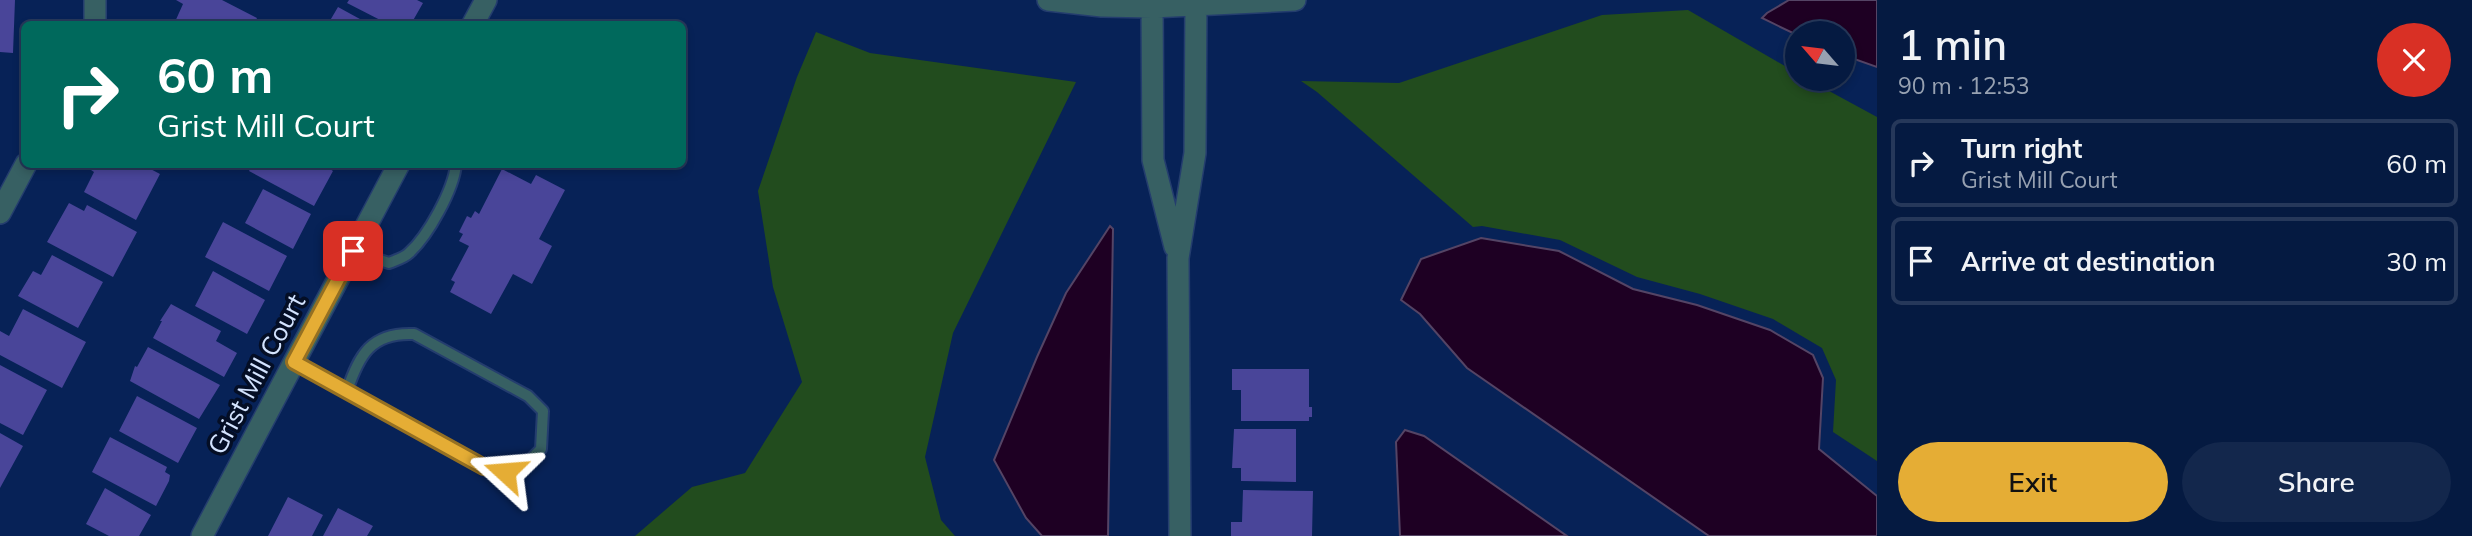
<!DOCTYPE html>
<meta charset="utf-8">
<style>
body{margin:0;font-family:Mulish,sans-serif;background:#13274c;color:#f1f3f6;height:100vh;display:flex;flex-direction:column;font-size:26px;white-space:nowrap}
*{box-sizing:border-box;margin:0}
p{font-size:23px;color:#97a1b1}
.icon{flex:none;width:38px;height:38px;fill:none;stroke:currentColor;stroke-width:2;stroke-linecap:round;stroke-linejoin:round}
.map{position:relative;flex:1;overflow:hidden}
.sheet{display:flex;flex-direction:column;background:#051a41;width:595px}
.sheet>*{flex:none}
.hud{position:absolute;left:21px;top:21px;width:665px;height:147px;border-radius:10px;box-shadow:0 4px 10px #0003,0 0 0 2px #26385a;background:#00695c;color:#fff;overflow:hidden}
.needle{width:46px;rotate:298deg}
.buttons{position:absolute;left:1785px;top:21px;display:grid;gap:14px}
.buttons a{display:grid;place-items:center;width:70px;height:70px;border-radius:50%;background:#051a41;box-shadow:0 4px 10px #0003,0 0 0 2px #26385a;font-size:35px}
.pin{position:absolute;display:grid;place-items:center;width:60px;height:60px;color:#fff;margin:-30px;border-radius:14px;box-shadow:0 4px 10px #0006}
.me{position:absolute;width:77px;margin:-38px;rotate:289deg;stroke-linejoin:round;filter:drop-shadow(0 0 5px #0008)}
.turn{display:flex;align-items:center;gap:24px;height:147px;padding:0 21px;font-size:32px}
.turn .icon{width:91px;height:91px;stroke-width:2.5}
.turn b{display:block;font-size:49px;line-height:60px}
.round{display:grid;place-items:center;flex:none;width:74px;height:74px;border-radius:37px;background:#13274c}
.summary{display:flex;align-items:center;justify-content:space-between;height:119px;padding:0 21px}
h1{font-size:42px;font-weight:600;line-height:52px}
.action{display:flex;gap:14px;margin-top:auto;padding:14px 21px}
.action a{flex:1;height:80px;border-radius:42px;background:#e5ad35;color:#111;font-size:28px;font-weight:600;line-height:80px;text-align:center}
.action a+a{background:#13274c;color:#f1f3f6}
ul{padding:0;list-style:none}
li{display:flex;align-items:center;gap:21px;height:88px;margin:0 14px 10px;padding:0 7px;border:4px solid #26385a;border-radius:10px}
li div{flex:1}
li b{display:block;font-size:26px}
li em{font-style:normal}
main{display:flex;flex:1;min-height:0}
.map>svg:first-child{display:block}
.green{fill:#224c1e}
.water{fill:#1e0023;stroke:#544465;stroke-width:2}
.building{fill:#494599}
.lines{fill:none;stroke-linecap:round;stroke-linejoin:round}
.lane-casing{stroke:#243d6e;stroke-width:14}
.street-casing{stroke:#243d6e;stroke-width:24}
.lane{stroke:#376063;stroke-width:10}
.street{stroke:#376063;stroke-width:21}
.route-casing{stroke:#957022;stroke-width:18}
.route{stroke:#e5ad35;stroke-width:12}
.labels{text-anchor:middle;dominant-baseline:central;stroke-width:7;stroke-linejoin:round;paint-order:stroke}
.street-label{font-size:26px;fill:#d3e3fe;stroke:#040e25}
</style>
<main>
<div class="map">
<svg width="1877" height="536" viewBox="0 0 1877 536">
<rect width="100%" height="100%" fill="#072257"/>
<!-- green -->
<path class="green" d="M 1688,10 L 1797,73 L 1797,79 L 1807,79 L 1877,117 L 1877,461 L 1833,432 L 1836,380 L 1822,348 L 1773,319 L 1700,294 L 1637,277 L 1560,240 L 1482,226 L 1473,227 L 1317,92 L 1301,81 L 1399,83 L 1602,15 Z
M 816,32 L 870,53 L 1076,82 L 953,333 L 925,457 L 941,520 L 955,536 L 635,536 L 692,487 L 745,473 L 802,382 L 773,287 L 758,191 L 797,77 Z"/>
<!-- water -->
<path class="water" d="M 1789,0 L 1877,0 L 1877,67 L 1843,55 L 1843,33 L 1797,35 L 1762,18 L 1767,13 Z
M 1110,226 L 1113,229 L 1108,536 L 1042,536 L 1026,518 L 994,460 L 1037,357 L 1066,293 Z
M 1481,238 L 1559,251 L 1633,289 L 1697,305 L 1770,330 L 1813,355 L 1823,378 L 1819,449 L 1877,496 L 1877,536 L 1709,536 L 1467,368 L 1420,314 L 1401,300 L 1421,259 Z
M 1405,430 L 1424,436 L 1567,536 L 1400,536 L 1396,442 Z"/>
<!-- building -->
<path class="building" d="M 0,0 L 15,0 L 13,53 L 0,52 Z
M 176,0 L 222,0 L 257,18 L 254,24 L 174,24 L 183,4 Z
M 349,0 L 417,0 L 423,3 L 411,24 L 388,24 L 347,3 Z
M 338,7 L 369,24 L 328,24 Z
M 90,164 L 141,164 L 160,174 L 136,220 L 84,192 L 94,172 L 88,168 Z
M 253,164 L 323,164 L 333,171 L 314,206 L 249,171 Z
M 502,169 L 531,184 L 536,175 L 565,190 L 539,239 L 552,246 L 532,284 L 513,274 L 491,314 L 450,292 L 455,282 L 451,280 L 469,246 L 459,241 L 463,234 L 459,232 L 467,216 L 471,218 L 475,211 L 479,214 Z
M 263,189 L 311,214 L 293,249 L 245,223 Z
M 69,203 L 84,211 L 87,205 L 137,232 L 113,277 L 47,242 Z
M 223,222 L 287,256 L 269,291 L 205,257 Z
M 52,255 L 103,282 L 78,328 L 18,296 L 33,271 L 41,275 Z
M 213,271 L 265,300 L 247,334 L 195,306 Z
M 171,304 L 221,331 L 216,341 L 237,353 L 224,377 L 153,338 L 162,321 L 160,321 Z
M 23,309 L 86,342 L 62,388 L 0,355 L 0,331 L 9,336 Z
M 148,347 L 220,385 L 199,419 L 130,381 L 135,366 L 137,367 Z
M 0,365 L 47,390 L 23,435 L 0,423 Z
M 1232,369 L 1309,369 L 1309,407 L 1312,407 L 1312,417 L 1309,417 L 1309,421 L 1241,421 L 1241,390 L 1232,390 Z
M 137,396 L 197,428 L 178,463 L 119,431 Z
M 1234,429 L 1296,429 L 1296,482 L 1241,481 L 1241,468 L 1232,468 Z
M 0,433 L 23,446 L 0,488 Z
M 110,437 L 167,467 L 165,472 L 170,475 L 169,481 L 156,506 L 92,472 Z
M 105,488 L 151,515 L 139,536 L 109,536 L 86,524 Z
M 1243,490 L 1313,491 L 1312,536 L 1231,536 L 1231,522 L 1242,522 Z
M 288,497 L 323,515 L 312,536 L 268,536 Z
M 338,508 L 373,526 L 367,536 L 323,536 Z"/>
<g class="lines">
<defs>
<path id="lane" d="M 353,251 L 389,263 C 396,260 404,258 409,253 C 428,236 454,189 456,164
M 294,362 L 484,467 C 514,474 520,471 541,449 L 543,411 L 528,396 L 414,334 C 371,332 359,355 347,391"/>
<path id="street" d="M 95,0 L 95,24
M 1048,0 L 1102,6 L 1152,7 L 1295,0
M 1152,0 L 1153,160 L 1175,247
M 473,24 L 486,0
M 0,213 L 26,164
M 202,536 L 399,164
M 1180,536 L 1178,258 L 1195,153 L 1196,0"/>
</defs>
<!-- lane casing -->
<use href="#lane" class="lane-casing"/>
<!-- street casing -->
<use href="#street" class="street-casing"/>
<!-- lane -->
<use href="#lane" class="lane"/>
<!-- street -->
<use href="#street" class="street"/>
</g>
<g class="lines">
<defs>
<path id="route" d="M 353,251 L 294,362 L 484,467 L 505,472"/>
</defs>
<!-- route casing -->
<use href="#route" class="route-casing"/>
<!-- route -->
<use href="#route" class="route"/>
</g>
<g class="labels">
<!-- street labels -->
<g class="street-label">
<text transform="translate(256 374) rotate(-62)">Grist Mill Court</text>
</g>
</g>
</svg>
<div class="buttons">
<a><svg class="needle" viewBox="-14 -14 28 28"><path d="M0-13l5 13h-10z" fill="#e53935"/><path d="M0 13l5-13h-10z" fill="#97a1b1"/></svg></a>
</div>
<div class="pin" style="left:353px;top:251px;background:#d93025"><svg class="icon" aria-label="arrive" viewBox="0 0 24 24"><path d="M6 21V4h12l-3 4 3 4H6"/></svg></div>
<svg class="me" style="left:505px;top:472px" viewBox="-20 -20 40 40"><path d="M0-17L14 15 0 8-14 15z" fill="#e5ad35" stroke="#fff" stroke-width="4"/></svg>
<div class="hud">
<div class="turn"><svg class="icon" aria-label="right" viewBox="0 0 24 24"><path d="M7 20v-9h11M14 6l5 5-5 5"/></svg><div><b>60 m</b>Grist Mill Court</div></div>
</div>
</div>
<section class="sheet">
<div class="summary"><div><h1>1 min</h1><p>90 m · 12:53</p></div><a class="round" style="background:#d93025;color:#fff"><svg class="icon" aria-label="close" viewBox="0 0 24 24"><path d="M6 6l12 12M18 6L6 18"/></svg></a></div>
<ul>
<li><svg class="icon" aria-label="right" viewBox="0 0 24 24"><path d="M7 20v-9h11M14 6l5 5-5 5"/></svg><div><b>Turn right</b><p>Grist Mill Court</p></div><em>60 m</em></li>
<li><svg class="icon" aria-label="arrive" viewBox="0 0 24 24"><path d="M6 21V4h12l-3 4 3 4H6"/></svg><div><b>Arrive at destination</b></div><em>30 m</em></li>
</ul>
<div class="action"><a>Exit</a><a>Share</a></div>
</section>
</main>
